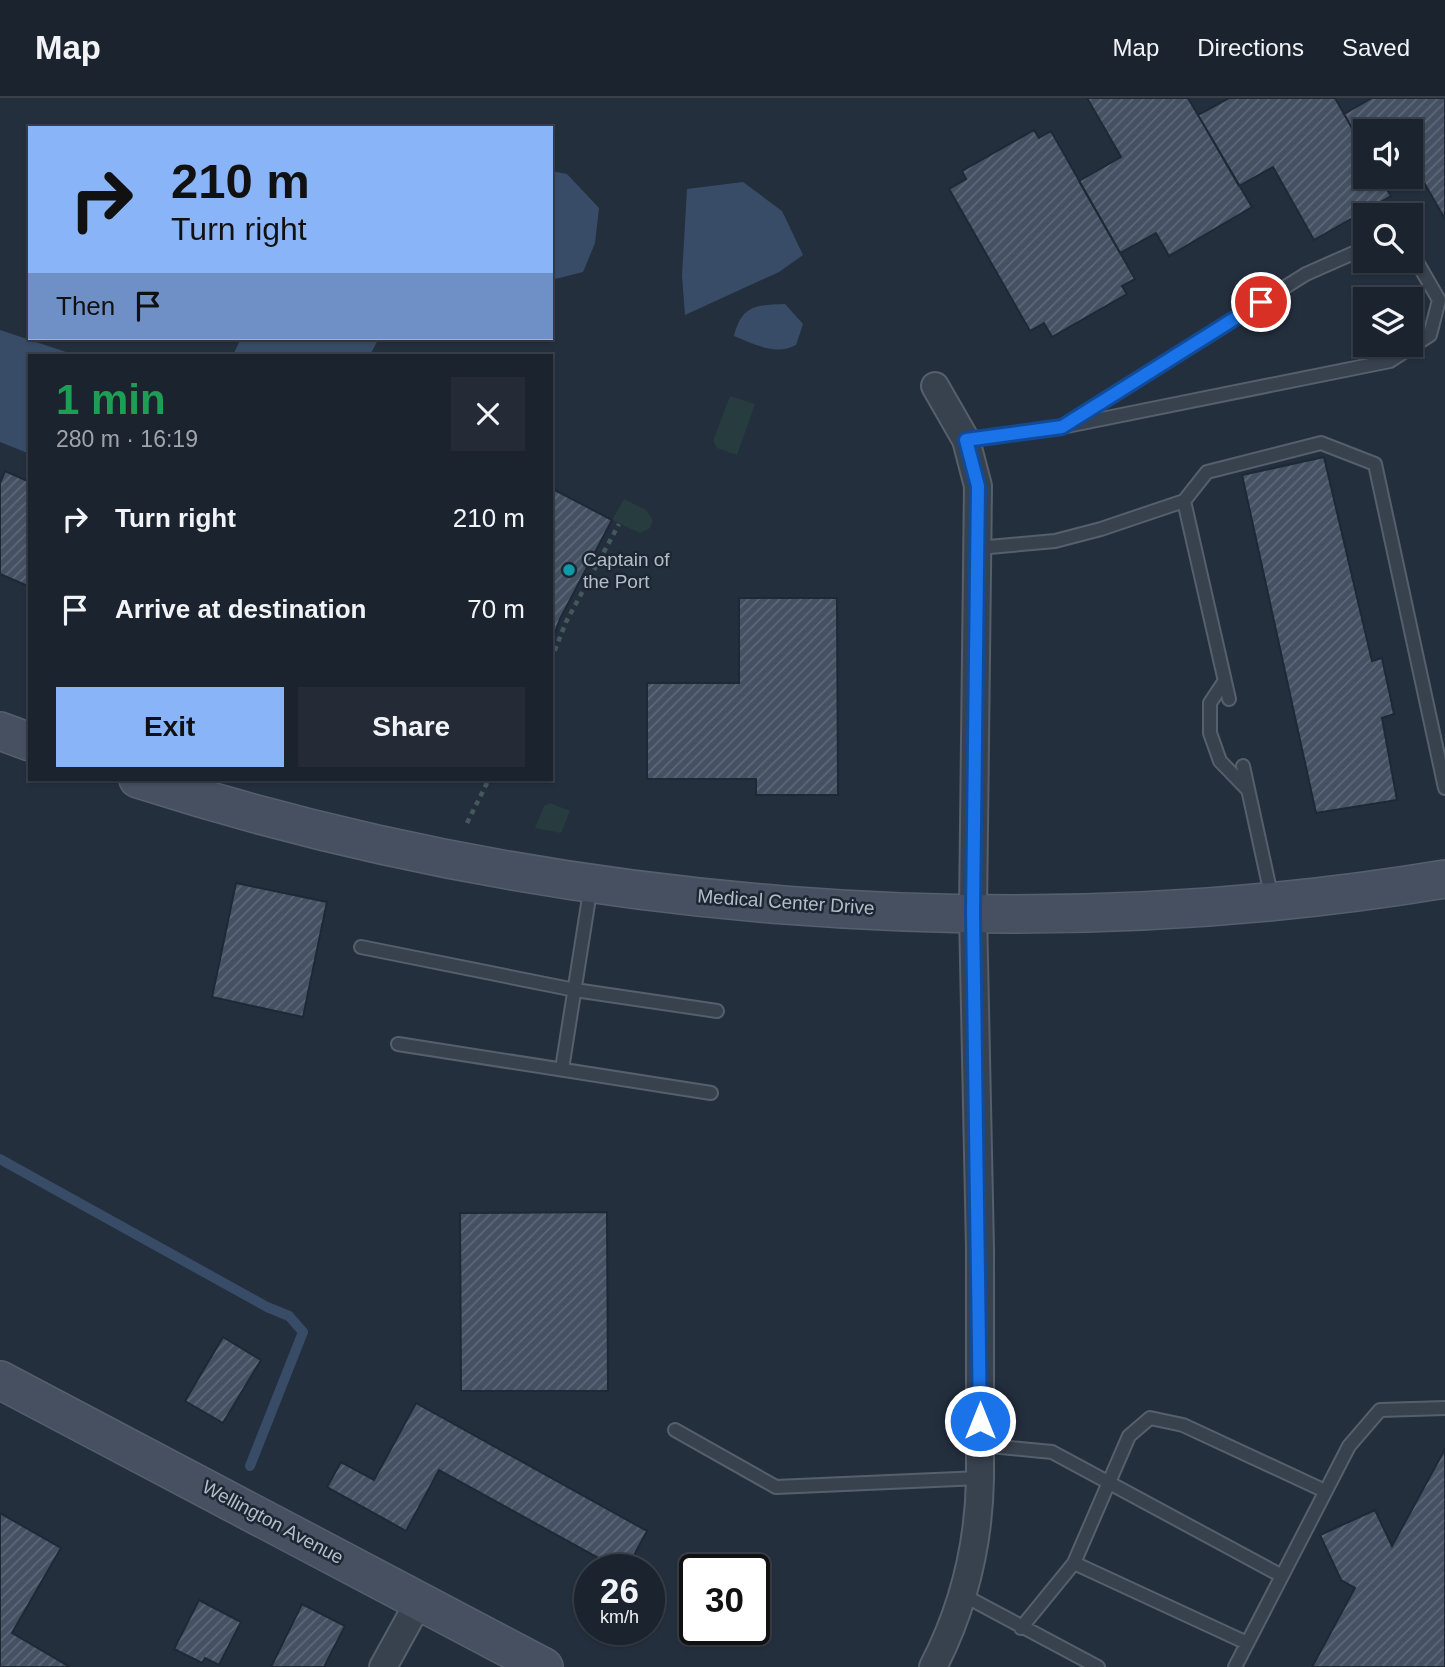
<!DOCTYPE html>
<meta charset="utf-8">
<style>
body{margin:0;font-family:Helvetica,sans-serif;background:#242b36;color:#f1f3f6;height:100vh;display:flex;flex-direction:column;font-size:26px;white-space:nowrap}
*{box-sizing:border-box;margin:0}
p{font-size:23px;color:#a0a4aa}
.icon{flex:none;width:38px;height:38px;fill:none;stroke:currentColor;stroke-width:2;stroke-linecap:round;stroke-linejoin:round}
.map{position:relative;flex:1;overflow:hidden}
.sheet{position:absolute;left:28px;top:256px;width:525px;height:427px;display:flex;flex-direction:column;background:#1b232e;border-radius:0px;box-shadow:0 2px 5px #0004,0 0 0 2px #39404a}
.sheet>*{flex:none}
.banner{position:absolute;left:28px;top:28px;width:525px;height:214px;border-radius:0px;box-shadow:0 2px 5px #0004,0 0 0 2px #39404a;background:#8ab4f8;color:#111;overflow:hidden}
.controls{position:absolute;left:1353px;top:21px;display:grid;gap:14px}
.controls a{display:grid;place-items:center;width:70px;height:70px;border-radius:0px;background:#1b232e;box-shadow:0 2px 5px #0004,0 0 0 2px #39404a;font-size:35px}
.speed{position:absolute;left:574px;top:1456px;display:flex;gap:14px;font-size:35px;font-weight:700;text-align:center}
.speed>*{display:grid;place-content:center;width:91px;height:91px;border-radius:50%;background:#1b232e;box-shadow:0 2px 5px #0004,0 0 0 2px #39404a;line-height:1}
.speed small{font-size:18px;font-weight:400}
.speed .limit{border:4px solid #111;border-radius:10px;background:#fff;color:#111}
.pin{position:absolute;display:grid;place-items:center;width:60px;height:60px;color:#fff;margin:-30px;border:4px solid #fff;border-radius:50%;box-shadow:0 2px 7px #0007}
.me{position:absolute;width:77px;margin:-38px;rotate:0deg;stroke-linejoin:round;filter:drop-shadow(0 0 5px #0008)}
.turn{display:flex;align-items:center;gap:24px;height:147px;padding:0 28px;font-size:32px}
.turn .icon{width:91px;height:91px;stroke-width:2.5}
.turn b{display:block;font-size:49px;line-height:60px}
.then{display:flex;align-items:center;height:66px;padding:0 28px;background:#0003;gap:14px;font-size:26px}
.round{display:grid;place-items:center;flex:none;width:74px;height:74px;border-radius:0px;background:#242b36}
.headline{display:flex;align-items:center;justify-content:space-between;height:119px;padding:0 28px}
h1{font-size:42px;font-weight:800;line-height:52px;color:#1e9e55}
.primary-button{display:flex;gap:14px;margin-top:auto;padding:14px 28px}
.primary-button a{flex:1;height:80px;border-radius:0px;background:#8ab4f8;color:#111;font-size:28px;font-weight:800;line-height:80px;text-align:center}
.primary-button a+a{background:#242b36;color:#f1f3f6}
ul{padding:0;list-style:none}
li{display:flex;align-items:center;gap:21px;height:91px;padding:0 28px}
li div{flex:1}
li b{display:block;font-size:26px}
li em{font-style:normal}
header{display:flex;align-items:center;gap:42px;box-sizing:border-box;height:98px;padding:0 35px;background:#1b232e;border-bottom:2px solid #39404a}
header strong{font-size:33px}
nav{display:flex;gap:38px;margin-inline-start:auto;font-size:24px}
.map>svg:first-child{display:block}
.garden{fill:#263c3f}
.water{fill:#394c67}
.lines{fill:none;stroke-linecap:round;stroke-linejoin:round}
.stream{stroke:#394c67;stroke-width:10}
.building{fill:url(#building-hatch);stroke:#1f2835;stroke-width:2}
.lane-casing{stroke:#565f6c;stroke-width:16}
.street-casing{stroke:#565f6c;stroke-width:30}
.secondary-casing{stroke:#565f6c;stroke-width:40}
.path{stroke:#44595c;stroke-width:4.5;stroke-dasharray:5 5;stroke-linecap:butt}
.lane{stroke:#38414e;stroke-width:12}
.street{stroke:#38414e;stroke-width:26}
.secondary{stroke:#465061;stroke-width:37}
.route-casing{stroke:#114b97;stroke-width:18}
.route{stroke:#1a73e8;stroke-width:12}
.culture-dot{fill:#0f9aa8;stroke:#1d2633;stroke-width:2.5}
.labels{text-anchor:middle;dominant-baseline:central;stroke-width:5;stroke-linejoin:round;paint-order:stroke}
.poi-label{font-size:19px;fill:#b4bcc9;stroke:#1d2633;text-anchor:start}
.street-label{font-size:19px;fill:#b4bcc9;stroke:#1d2633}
</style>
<header>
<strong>Map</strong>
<nav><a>Map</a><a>Directions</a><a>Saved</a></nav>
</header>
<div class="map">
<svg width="1445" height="1569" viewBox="0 0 1445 1569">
<defs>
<pattern id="building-hatch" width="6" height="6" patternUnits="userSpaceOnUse" patternTransform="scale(1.75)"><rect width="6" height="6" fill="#455162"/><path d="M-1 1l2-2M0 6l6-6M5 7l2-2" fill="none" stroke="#5d6877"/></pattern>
</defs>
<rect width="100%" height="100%" fill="#242f3e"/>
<!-- garden -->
<path class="garden" d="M 730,298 L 755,306 L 737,357 L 717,350 L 713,343 Z
M 624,401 L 646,412 L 653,422 L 650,430 L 640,435 L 612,422 Z
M 550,705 L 570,713 L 561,735 L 535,730 L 544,708 Z"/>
<!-- water -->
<path class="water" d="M 551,73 L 567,76 L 599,110 L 595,145 L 583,174 L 551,182 Z
M 743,84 L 782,113 L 803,157 L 779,174 L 685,217 L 682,178 L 687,91 Z
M 785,206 L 803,226 L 796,247 C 775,258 754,246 734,238 C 742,207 756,207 785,206 Z
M 0,232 L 75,257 L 30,257 L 30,356 L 0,344 Z
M 241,240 L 379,240 L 370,257 L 233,257 Z"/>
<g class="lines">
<!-- stream -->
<path class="stream" d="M 0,1061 L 267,1209 L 289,1218 L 303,1234 L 250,1368"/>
</g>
<!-- building -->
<path class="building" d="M 1087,0 L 1188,0 L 1252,109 L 1169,158 L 1156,135 L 1120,155 L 1079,83 L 1121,59 Z
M 1229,0 L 1335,0 L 1365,53 L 1365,79 L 1379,79 L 1391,98 L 1314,142 L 1273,69 L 1239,88 L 1198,17 Z
M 1372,0 L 1445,0 L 1445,121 L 1414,67 L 1410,69 L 1410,33 L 1365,33 L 1365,53 L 1344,16 Z
M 1034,32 L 1039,40 L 1051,33 L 1135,181 L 1122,188 L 1127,196 L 1052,239 L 1044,225 L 1030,233 L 949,91 L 966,81 L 962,73 Z
M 1324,359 L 1372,563 L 1382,560 L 1394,616 L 1382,620 L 1397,702 L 1316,715 L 1242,377 Z
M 5,373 L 30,384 L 30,489 L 0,476 L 0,385 Z
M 551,390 L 612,422 L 560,521 L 551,546 Z
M 739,500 L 837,500 L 838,697 L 756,697 L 756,681 L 647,681 L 647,585 L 739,585 Z
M 236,785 L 327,804 L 303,919 L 212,899 Z
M 607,1114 L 608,1293 L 461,1293 L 460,1115 Z
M 223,1239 L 261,1262 L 223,1325 L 185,1303 Z
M 416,1305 L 647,1433 L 626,1472 L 620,1472 L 439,1372 L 406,1433 L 327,1389 L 341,1364 L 374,1382 Z
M 1445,1351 L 1445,1569 L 1312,1569 L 1355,1490 L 1341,1482 L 1320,1437 L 1375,1412 L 1392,1448 Z
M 0,1415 L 61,1450 L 12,1535 L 70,1569 L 0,1569 Z
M 199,1502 L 241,1524 L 219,1567 L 205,1560 L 202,1565 L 174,1551 Z
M 302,1506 L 345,1528 L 324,1569 L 271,1569 Z"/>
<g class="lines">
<defs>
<path id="lane" d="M 1068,325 L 1306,176 L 1365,150
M 966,342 L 1062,329 L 1390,263 L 1430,237 L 1439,202 L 1417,164 L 1410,161
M 1184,403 L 1229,601
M 978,450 L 1055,443 L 1101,431 L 1184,403 L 1207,374 L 1321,345 L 1375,366 L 1445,690
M 1224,584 L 1210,605 L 1210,635 L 1220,663 L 1248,692
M 1243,668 L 1272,801
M 361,849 L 575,892 L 717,913
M 398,946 L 711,995
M 562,971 L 591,787
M 675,1332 L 776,1389 L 980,1380
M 980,1347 L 1052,1354 L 1282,1478
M 1074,1465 L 1247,1545
M 963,1497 L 1098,1569
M 1021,1530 L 1074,1465 L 1129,1338 L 1150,1320 L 1183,1327 L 1325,1393
M 1235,1569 L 1349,1348 L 1380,1312 L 1445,1310"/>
<path id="street" d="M 383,1569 L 420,1502
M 933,1569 C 964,1509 979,1447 980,1380 L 980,1151 L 973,814 L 978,388 L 966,342 L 935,288"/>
<path id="secondary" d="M 0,633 L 30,644
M 138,681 C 549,813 1018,852 1445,781
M 0,1282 L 544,1569"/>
</defs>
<!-- lane casing -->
<use href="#lane" class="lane-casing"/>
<!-- street casing -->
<use href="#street" class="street-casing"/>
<!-- secondary casing -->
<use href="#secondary" class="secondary-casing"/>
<!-- path -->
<path class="path" d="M 551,562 L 566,524 L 619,426
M 467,725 L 489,681"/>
<!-- lane -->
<use href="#lane" class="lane"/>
<!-- street -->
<use href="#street" class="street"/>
<!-- secondary -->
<use href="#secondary" class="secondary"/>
</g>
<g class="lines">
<defs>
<path id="route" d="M 980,1323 L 973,814 L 978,388 L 966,342 L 1062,329 L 1261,204"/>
</defs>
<!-- route casing -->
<use href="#route" class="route-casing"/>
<!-- route -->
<use href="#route" class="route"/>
</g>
<!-- markers -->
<circle class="culture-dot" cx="569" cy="472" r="7"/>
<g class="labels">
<!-- poi labels -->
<g class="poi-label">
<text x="583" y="461">Captain of<tspan x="583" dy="22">the Port</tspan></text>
</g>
<!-- street labels -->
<g class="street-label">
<text transform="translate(786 804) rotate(4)">Medical Center Drive</text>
<text transform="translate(273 1424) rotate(28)">Wellington Avenue</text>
</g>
</g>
</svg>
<div class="controls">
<a><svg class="icon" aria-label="sound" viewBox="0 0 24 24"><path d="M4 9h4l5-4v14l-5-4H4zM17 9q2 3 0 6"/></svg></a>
<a><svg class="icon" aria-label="search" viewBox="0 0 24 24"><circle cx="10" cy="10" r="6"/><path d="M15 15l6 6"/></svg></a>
<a><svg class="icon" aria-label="layers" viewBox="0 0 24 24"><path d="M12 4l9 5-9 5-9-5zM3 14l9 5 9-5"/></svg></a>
</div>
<div class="speed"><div>26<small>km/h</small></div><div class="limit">30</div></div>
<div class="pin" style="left:1261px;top:204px;background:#d93025"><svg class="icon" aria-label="arrive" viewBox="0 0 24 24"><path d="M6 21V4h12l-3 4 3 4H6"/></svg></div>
<svg class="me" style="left:980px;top:1323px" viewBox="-20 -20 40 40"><circle r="17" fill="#1a73e8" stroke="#fff" stroke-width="3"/><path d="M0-11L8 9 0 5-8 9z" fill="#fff"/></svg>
<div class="banner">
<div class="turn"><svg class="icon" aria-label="right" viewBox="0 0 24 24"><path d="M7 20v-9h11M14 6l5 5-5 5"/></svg><div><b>210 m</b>Turn right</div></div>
<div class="then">Then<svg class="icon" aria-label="arrive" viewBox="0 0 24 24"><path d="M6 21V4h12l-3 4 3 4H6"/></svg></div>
</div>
<section class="sheet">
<div class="headline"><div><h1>1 min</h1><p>280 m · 16:19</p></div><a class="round"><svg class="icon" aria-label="close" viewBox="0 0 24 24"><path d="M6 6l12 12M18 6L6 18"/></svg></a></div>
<ul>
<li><svg class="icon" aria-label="right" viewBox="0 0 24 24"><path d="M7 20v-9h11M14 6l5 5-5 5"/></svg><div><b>Turn right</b></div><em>210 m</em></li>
<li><svg class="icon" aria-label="arrive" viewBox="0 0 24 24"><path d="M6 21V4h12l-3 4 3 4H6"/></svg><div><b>Arrive at destination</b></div><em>70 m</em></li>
</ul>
<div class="primary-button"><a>Exit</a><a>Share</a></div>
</section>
</div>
